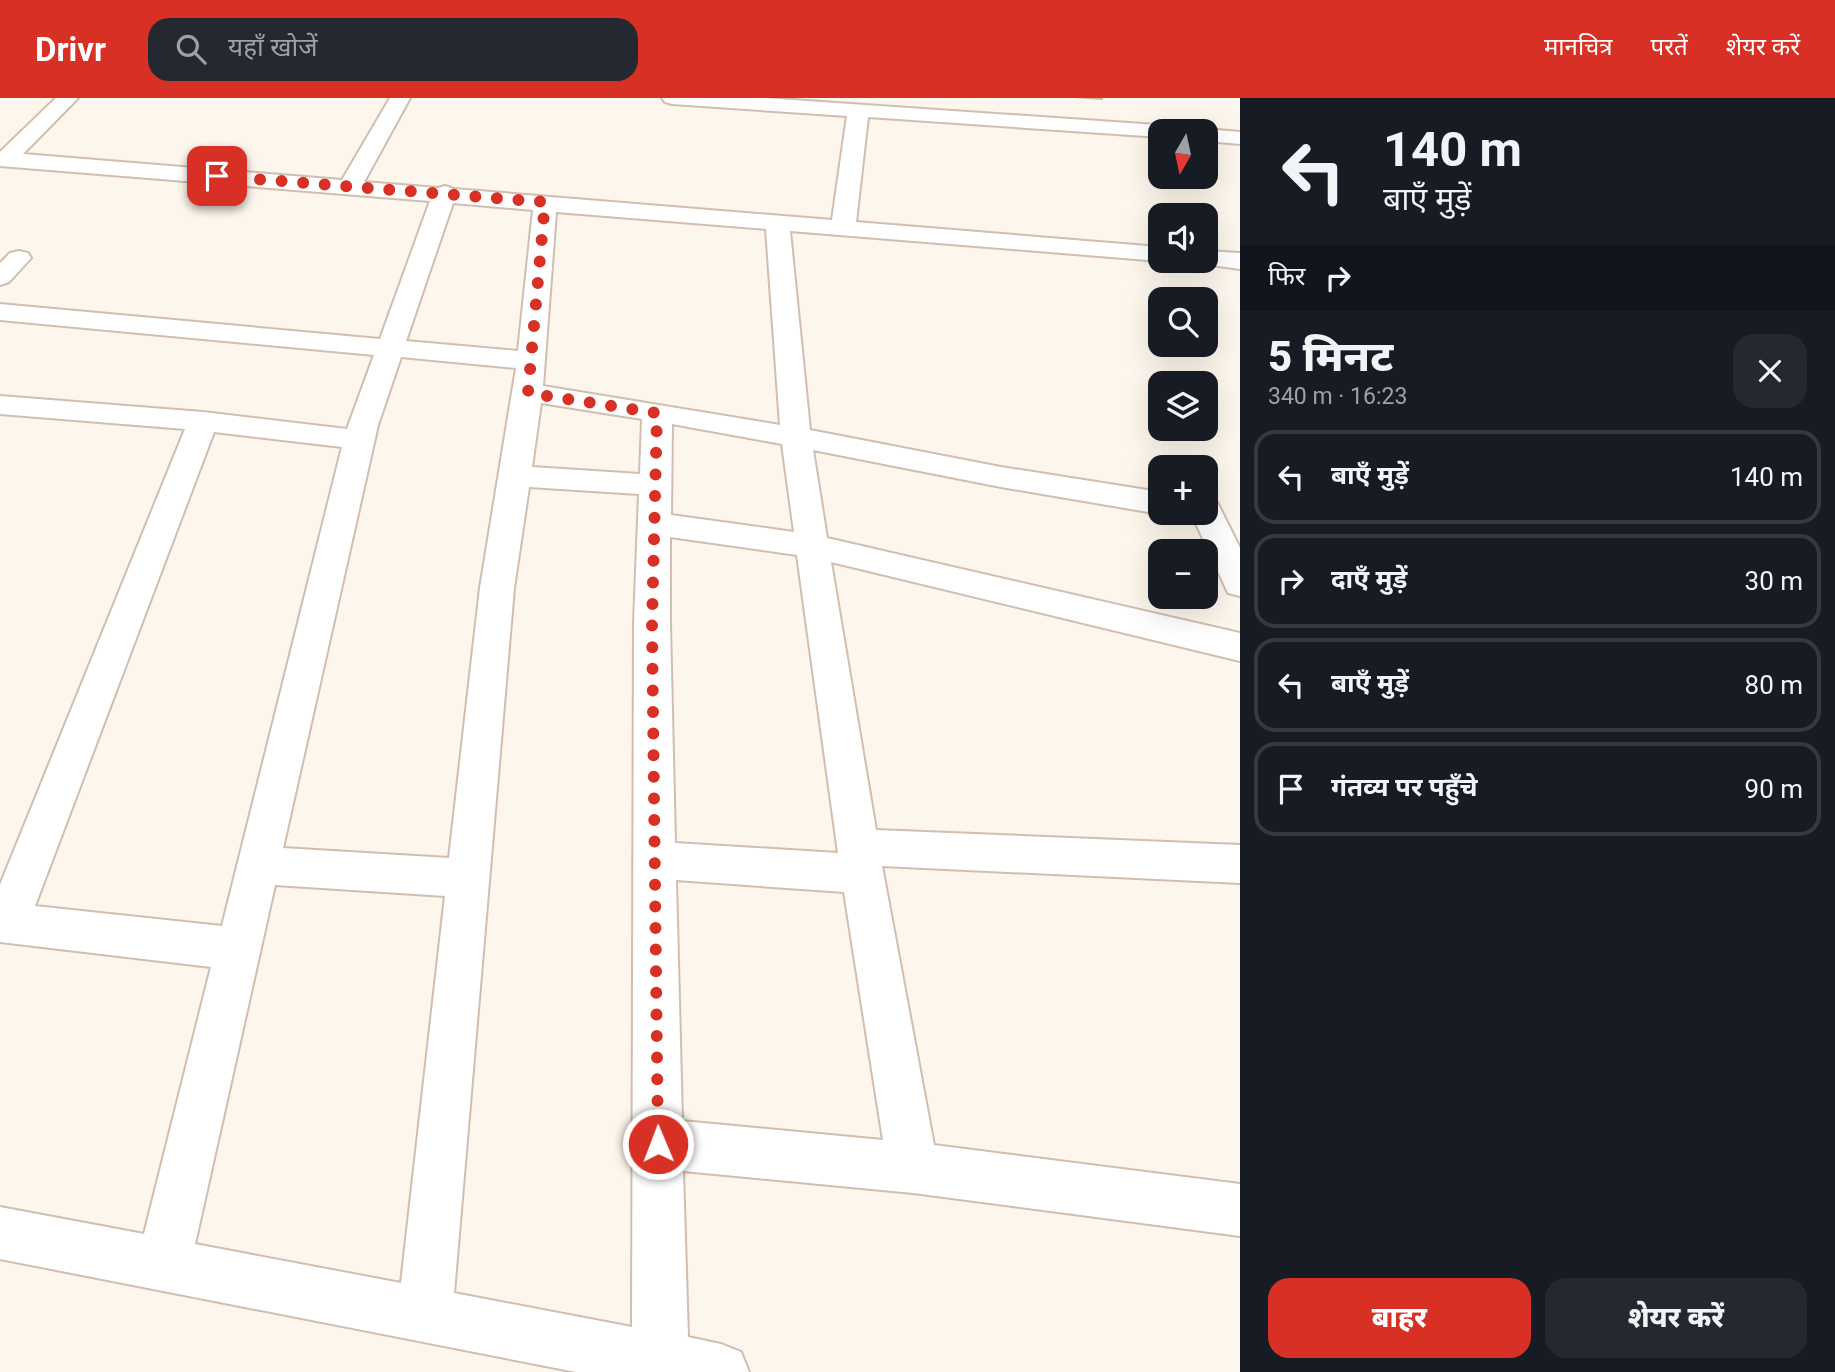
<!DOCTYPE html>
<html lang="hi">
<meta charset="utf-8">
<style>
body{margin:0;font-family:Roboto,"Noto Sans Devanagari",sans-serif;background:#242831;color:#f1f3f6;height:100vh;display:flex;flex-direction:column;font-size:26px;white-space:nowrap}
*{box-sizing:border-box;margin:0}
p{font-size:23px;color:#9ea1a6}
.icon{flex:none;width:38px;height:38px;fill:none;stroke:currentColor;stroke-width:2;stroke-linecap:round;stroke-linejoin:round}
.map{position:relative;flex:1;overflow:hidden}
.sheet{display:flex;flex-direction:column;background:#171b24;width:595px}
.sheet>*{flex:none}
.hud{background:#171b24;color:#f1f3f6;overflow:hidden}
.needle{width:46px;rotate:189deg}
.buttons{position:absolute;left:1148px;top:21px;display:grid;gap:14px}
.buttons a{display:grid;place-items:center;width:70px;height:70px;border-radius:14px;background:#171b24;box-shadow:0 7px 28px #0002;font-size:35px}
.pin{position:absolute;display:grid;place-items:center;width:60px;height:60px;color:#fff;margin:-30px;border-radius:14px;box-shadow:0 4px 10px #0006}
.me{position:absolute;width:77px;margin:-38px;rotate:359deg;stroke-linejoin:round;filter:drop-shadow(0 0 5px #0008)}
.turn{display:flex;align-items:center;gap:24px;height:147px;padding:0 28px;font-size:32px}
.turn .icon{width:91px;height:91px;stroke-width:2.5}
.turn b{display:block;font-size:49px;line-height:60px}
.then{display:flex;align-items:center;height:66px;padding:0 28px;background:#0003;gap:14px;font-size:26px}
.round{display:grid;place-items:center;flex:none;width:74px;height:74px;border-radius:21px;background:#242831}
.overview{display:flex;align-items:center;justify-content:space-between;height:119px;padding:0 28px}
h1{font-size:42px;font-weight:800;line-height:52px}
.primary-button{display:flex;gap:14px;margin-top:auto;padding:14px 28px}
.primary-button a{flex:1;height:80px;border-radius:21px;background:#d93025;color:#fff;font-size:28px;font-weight:800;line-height:80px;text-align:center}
.primary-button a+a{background:#242831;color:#f1f3f6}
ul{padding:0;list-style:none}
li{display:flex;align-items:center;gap:21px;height:94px;margin:0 14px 10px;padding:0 14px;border:4px solid #363941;border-radius:21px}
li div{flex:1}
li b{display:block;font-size:26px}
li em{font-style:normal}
header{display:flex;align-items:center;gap:42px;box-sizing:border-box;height:98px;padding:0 35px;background:#d93025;color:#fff}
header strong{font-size:33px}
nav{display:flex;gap:38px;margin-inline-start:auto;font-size:24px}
.search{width:490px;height:63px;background:#242831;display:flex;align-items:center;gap:18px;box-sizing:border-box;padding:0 24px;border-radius:21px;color:#9ea1a6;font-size:26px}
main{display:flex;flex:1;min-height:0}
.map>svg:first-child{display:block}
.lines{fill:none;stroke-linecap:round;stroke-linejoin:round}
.minor-casing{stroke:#d1beb0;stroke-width:4}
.minor{fill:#fff;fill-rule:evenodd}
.wall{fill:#d1b7a8}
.route{stroke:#d93025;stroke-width:12;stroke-dasharray:0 21.6}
</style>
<header>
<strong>Drivr</strong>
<div class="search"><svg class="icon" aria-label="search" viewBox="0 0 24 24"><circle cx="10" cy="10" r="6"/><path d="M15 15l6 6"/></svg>यहाँ खोजें</div>
<nav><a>मानचित्र</a><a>परतें</a><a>शेयर करें</a></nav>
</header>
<main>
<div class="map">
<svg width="1240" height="1274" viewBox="0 0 1240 1274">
<rect width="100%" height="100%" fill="#fdf6ec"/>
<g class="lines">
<defs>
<path id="minor" d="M 56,0 L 78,0 L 23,56 L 342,82 L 390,0 L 410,0 L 364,84 L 438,90 L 445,88 L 454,91 L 832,122 L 847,18 L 672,6 L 665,4 L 662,0 L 764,0 L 1172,28 L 1175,33 L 1160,33 L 1160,39 L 868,19 L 856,124 L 1160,149 L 1160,163 L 1163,163 L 1160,163 L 790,133 L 810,332 L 1001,369 L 1160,394 L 1160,415 L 1163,415 L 1160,416 L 1001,389 L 813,352 L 827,440 L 1240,535 L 1240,563 L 831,464 L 876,732 L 1240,747 L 1240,785 L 882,768 L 934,1047 L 1240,1086 L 1240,1138 L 913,1095 L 683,1073 L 688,1239 L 721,1246 L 741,1254 L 749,1274 L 576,1274 L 0,1161 L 0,1109 L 144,1136 L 211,869 L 0,844 L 0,787 L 185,331 L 0,316 L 0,298 L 203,314 L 347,331 L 374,257 L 0,222 L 0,206 L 380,241 L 430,103 L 0,68 L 0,54 ZM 453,105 L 533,112 L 518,253 L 406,243 ZM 556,114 L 766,131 L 780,327 L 543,288 ZM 401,259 L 516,270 L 480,490 L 449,760 L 283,750 L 378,327 ZM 541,305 L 642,321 L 640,376 L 532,369 ZM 672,326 L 782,346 L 794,434 L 671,417 ZM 214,334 L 342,349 L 222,828 L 35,808 ZM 529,389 L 639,396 L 634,525 L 632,1229 L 454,1195 L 514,490 ZM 670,439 L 797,457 L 838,755 L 675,745 L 670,525 ZM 676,782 L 844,794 L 883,1042 L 682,1023 ZM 275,787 L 445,798 L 401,1185 L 195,1146 Z
M 1206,31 L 1240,34 L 1240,46 L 1206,43 L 1206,33 L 1198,33 Z
M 19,153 L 28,155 L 31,160 L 9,184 L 0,187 L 0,165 L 10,155 Z
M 1206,153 L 1240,155 L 1240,171 L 1197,165 L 1195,163 L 1206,163 Z
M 1206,401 L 1217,404 L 1240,450 L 1240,498 L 1228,495 L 1191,415 L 1206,415 Z"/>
</defs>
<!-- minor casing -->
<use href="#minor" class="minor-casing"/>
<!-- minor -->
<use href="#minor" class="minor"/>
</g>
<!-- wall -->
<path class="wall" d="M 1075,0 L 1103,0 L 1103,2 Z"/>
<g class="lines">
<!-- route -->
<path class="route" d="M 217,78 L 545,104 L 528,295 L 657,315 L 652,525 L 658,1046"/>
</g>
</svg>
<div class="buttons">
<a><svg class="needle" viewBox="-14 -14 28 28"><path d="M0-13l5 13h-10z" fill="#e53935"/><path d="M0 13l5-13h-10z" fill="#9ea1a6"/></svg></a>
<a><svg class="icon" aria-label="sound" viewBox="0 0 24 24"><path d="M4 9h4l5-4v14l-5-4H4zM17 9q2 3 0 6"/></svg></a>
<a><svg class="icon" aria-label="search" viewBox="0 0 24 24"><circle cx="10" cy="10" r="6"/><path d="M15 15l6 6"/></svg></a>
<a><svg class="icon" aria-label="layers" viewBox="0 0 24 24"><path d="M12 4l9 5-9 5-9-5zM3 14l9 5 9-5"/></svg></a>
<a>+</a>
<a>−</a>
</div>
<div class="pin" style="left:217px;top:78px;background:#d93025"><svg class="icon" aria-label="arrive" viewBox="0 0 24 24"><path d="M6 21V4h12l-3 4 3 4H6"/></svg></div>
<svg class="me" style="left:658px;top:1046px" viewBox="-20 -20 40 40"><circle r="17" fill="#d93025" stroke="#fff" stroke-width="3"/><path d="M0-11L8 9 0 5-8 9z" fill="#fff"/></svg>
</div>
<section class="sheet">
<div class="hud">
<div class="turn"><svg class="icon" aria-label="left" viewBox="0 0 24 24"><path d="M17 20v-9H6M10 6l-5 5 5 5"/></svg><div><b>140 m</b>बाएँ मुड़ें</div></div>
<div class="then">फिर<svg class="icon" aria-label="right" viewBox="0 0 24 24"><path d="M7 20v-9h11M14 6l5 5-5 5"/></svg></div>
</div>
<div class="overview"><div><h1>5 मिनट</h1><p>340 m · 16:23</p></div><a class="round"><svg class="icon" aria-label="close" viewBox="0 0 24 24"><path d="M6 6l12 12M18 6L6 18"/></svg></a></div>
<ul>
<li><svg class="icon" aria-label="left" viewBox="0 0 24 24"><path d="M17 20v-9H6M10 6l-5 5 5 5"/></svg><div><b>बाएँ मुड़ें</b></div><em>140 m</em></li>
<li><svg class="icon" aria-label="right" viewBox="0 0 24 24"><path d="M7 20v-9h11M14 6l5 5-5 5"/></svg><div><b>दाएँ मुड़ें</b></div><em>30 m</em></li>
<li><svg class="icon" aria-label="left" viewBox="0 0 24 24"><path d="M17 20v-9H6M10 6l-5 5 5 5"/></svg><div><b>बाएँ मुड़ें</b></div><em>80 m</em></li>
<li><svg class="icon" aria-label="arrive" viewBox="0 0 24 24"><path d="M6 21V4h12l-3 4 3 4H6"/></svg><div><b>गंतव्य पर पहुँचे</b></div><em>90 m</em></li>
</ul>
<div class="primary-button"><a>बाहर</a><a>शेयर करें</a></div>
</section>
</main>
